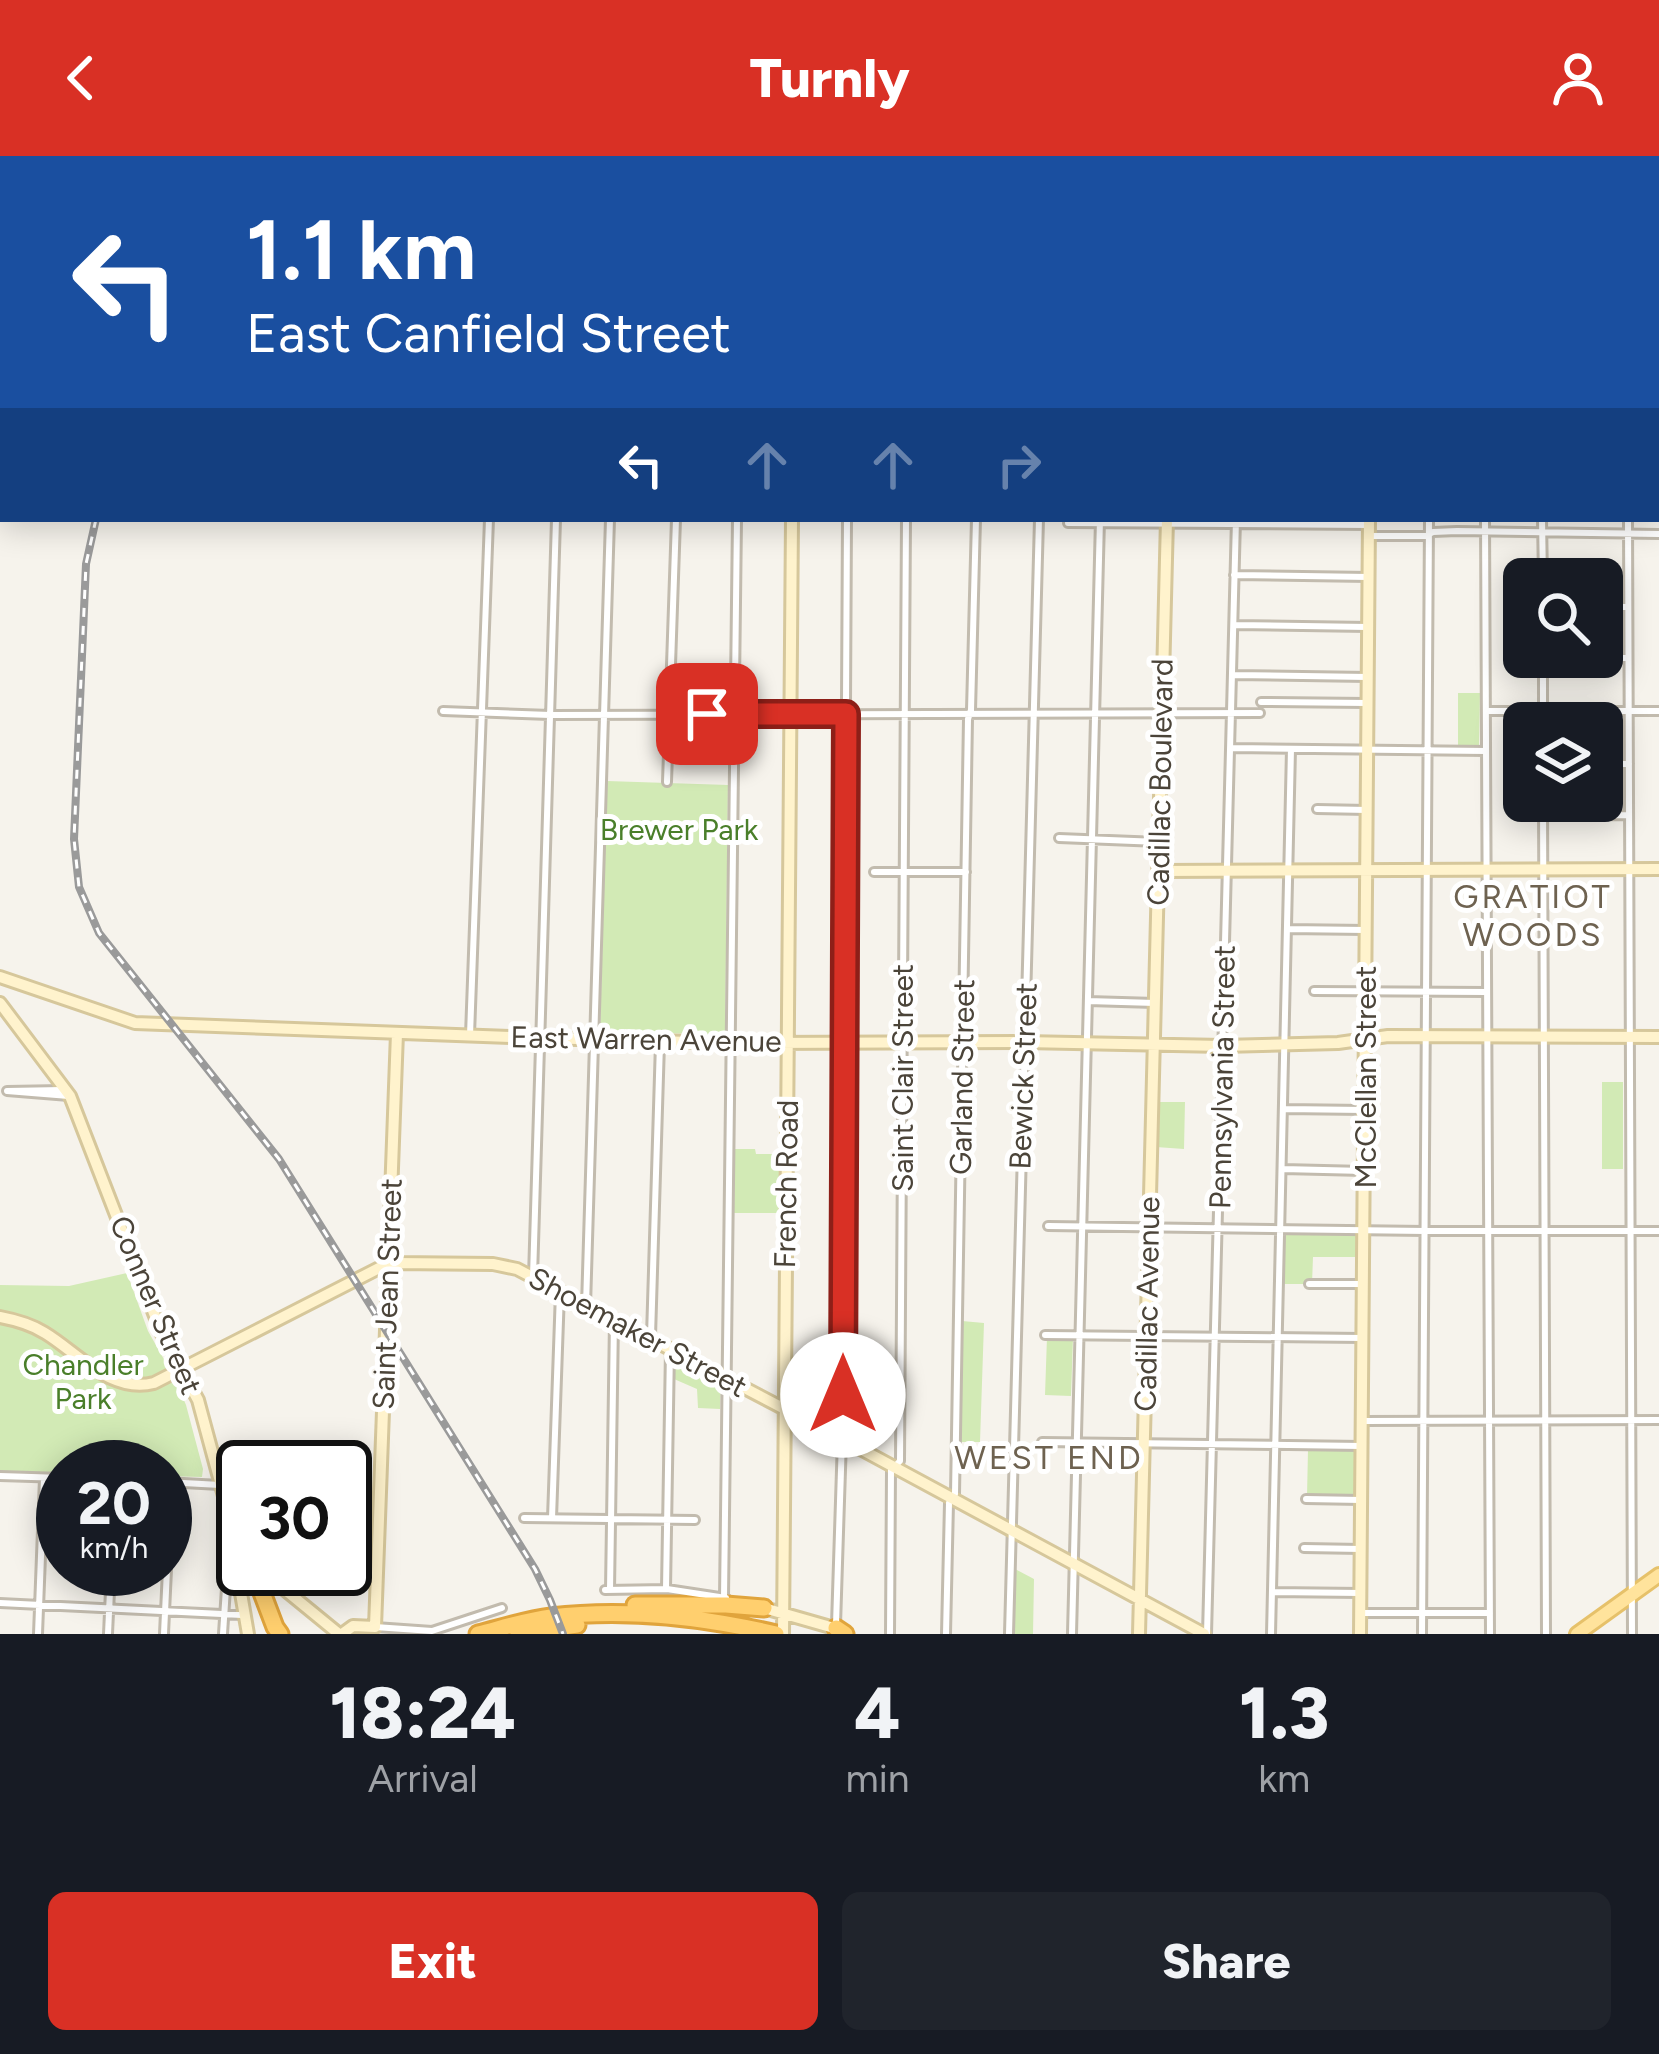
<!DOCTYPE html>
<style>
body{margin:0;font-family:Figtree,sans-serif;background:#20242c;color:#f1f3f6;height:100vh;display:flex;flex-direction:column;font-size:45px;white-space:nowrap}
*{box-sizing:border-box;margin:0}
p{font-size:39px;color:#9ea1a6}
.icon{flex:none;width:66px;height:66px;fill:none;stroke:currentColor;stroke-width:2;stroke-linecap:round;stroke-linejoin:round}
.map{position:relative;height:1478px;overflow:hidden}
.drawer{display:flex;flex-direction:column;background:#171b24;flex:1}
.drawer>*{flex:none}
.top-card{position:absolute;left:0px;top:0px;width:1659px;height:366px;box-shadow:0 6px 30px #0003;background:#1a4fa0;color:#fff;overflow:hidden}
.tools{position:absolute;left:1503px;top:402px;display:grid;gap:24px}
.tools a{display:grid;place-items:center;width:120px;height:120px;border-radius:18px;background:#171b24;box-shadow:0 6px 30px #0003;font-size:60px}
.speed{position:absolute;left:36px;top:1284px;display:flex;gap:24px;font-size:60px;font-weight:700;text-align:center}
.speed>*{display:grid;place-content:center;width:156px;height:156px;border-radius:50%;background:#171b24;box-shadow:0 6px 30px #0003;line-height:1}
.speed small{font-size:30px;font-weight:400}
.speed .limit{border:6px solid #111;border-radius:18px;background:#fff;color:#111}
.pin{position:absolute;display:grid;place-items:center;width:102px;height:102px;color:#fff;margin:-51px;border-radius:24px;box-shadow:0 6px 18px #0006}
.me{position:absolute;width:132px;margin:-66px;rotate:0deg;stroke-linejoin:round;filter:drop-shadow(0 0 9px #0008)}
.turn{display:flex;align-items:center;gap:42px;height:252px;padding:0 48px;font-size:54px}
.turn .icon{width:156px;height:156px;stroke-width:2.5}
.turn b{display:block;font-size:84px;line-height:102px}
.lanes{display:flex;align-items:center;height:114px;padding:0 48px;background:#0003;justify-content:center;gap:60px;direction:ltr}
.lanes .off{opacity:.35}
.eta{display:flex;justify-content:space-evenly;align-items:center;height:204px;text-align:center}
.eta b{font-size:72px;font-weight:800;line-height:84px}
.button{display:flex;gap:24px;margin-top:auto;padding:24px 48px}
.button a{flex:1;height:138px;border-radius:18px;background:#d93025;color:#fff;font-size:48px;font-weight:800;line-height:138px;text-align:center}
.button a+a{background:#20242c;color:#f1f3f6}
header{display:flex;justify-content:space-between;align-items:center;height:156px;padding:0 48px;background:#d93025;color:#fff;font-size:54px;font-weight:800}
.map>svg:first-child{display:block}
.green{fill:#d2eab5}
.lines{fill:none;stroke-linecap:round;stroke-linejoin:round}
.street-casing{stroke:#c2bbae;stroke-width:12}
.secondary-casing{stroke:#d6c79b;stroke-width:16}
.primary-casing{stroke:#e6c16a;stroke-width:18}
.highway-casing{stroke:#e0a43c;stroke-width:21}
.street{stroke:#fff;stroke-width:6}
.secondary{stroke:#fff3cd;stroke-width:10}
.primary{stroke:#ffe39c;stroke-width:12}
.highway{stroke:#ffcf6e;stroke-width:15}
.rail-casing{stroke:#9a9a9a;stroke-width:8}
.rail{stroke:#fff;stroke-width:3;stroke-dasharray:9;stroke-linecap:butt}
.route-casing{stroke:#8d1f18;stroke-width:30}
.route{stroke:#d93025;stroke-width:21}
.labels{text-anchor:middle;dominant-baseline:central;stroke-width:10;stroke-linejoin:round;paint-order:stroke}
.street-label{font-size:30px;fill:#4b4439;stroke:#fff}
.park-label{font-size:30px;fill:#4a7f2a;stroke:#fff}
.neighbourhood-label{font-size:33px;letter-spacing:3px;fill:#6e6250;stroke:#fff}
</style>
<header><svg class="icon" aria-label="back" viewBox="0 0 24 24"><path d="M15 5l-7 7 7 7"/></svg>Turnly<svg class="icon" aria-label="person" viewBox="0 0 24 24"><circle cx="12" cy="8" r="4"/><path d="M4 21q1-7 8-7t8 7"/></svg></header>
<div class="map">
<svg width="1659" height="1478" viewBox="0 0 1659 1478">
<rect width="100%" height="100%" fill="#f6f3ec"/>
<!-- green -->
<path class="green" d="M 1458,537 L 1480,537 L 1479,591 L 1458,591 Z
M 674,564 L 705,565 L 705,600 L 674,600 Z
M 607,625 L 728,629 L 725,879 L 600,875 Z
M 1602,926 L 1623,926 L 1623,1013 L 1602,1013 Z
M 1157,946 L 1185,946 L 1184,993 L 1156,991 Z
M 735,993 L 755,993 L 756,998 L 779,998 L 780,1057 L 734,1057 Z
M 1285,1079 L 1357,1079 L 1357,1101 L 1313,1101 L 1312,1128 L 1284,1128 Z
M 127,1117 L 148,1175 L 175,1223 L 186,1249 L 203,1313 L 202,1321 L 165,1320 L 165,1311 L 63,1311 L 63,1317 L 0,1315 L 0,1129 L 69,1130 Z
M 962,1165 L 984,1167 L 980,1286 L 959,1286 Z
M 1047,1181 L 1073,1182 L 1071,1240 L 1045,1239 Z
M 675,1203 L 721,1227 L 720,1253 L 698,1252 L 697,1233 L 674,1223 Z
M 1308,1294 L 1354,1294 L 1354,1340 L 1307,1340 Z
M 1015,1413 L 1034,1423 L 1033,1478 L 1013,1478 Z"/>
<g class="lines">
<defs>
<path id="street" d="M 1043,0 L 1043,3
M 1102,0 L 1102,3
M 1233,0 L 1233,3
M 1552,0 L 1552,3
M 1369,2 L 1538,0
M 93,3 L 93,0
M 504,3 L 504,0
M 622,3 L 622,0
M 758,3 L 758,0
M 834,3 L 834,0
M 907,3 L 907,0
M 974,3 L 974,0
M 1607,3 L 1607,0
M 1656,9 L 1659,9
M 0,346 L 3,346
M 1485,363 L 1490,1478
M 1542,363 L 1543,423
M 1628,363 L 1632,1478
M 1068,367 L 1369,369
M 1370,380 L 1425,380 L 1433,376 L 1457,375 L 1659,378
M 1234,419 L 1369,421
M 1602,451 L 1628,451
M 1234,469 L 1368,471
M 1543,501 L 1543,567
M 1543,502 L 1628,502
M 1233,519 L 1368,521
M 1261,546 L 1367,547
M 443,555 L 550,559 L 1260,557
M 1486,555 L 1659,555
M 1232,592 L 1486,595
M 1602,608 L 1629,608
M 667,626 L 676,363
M 1543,645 L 1546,1478
M 1317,653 L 1367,654
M 1543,660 L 1629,659
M 1059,682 L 1159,686
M 874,716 L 966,716
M 1287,773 L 1366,774
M 1314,835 L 1487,836
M 1088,845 L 1155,847
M 470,879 L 489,363
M 63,934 L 7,935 L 69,940
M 1284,953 L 1364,954
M 1283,1013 L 1364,1015
M 1048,1070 L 1425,1075 L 1659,1075
M 533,1121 L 556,363
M 1309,1128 L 1363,1128
M 586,1150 L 610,363
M 1045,1179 L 1363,1182
M 651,1180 L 660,887
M 1363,1265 L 1659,1264
M 1042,1286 L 1362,1290
M 0,1320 L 63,1322
M 165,1326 L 220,1329
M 1306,1343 L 1361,1344
M 524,1362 L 695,1364
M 552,1362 L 560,1136
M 1304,1392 L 1361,1393
M 666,1433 L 670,1193
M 605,1434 L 667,1433 L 726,1442
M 610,1434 L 614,1164
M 1272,1436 L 1361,1437
M 724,1442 L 737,363
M 0,1447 L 242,1459
M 1361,1457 L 1490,1457
M 836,1469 L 842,1283 L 847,363
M 375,1471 L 432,1475 L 502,1452
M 38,1478 L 44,1322
M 108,1478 L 111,1413
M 164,1478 L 171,1327
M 223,1478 L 229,1386
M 890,1478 L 891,1314 L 900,1305 L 906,363
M 946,1478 L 949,1347 L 955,1338 L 968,563 L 971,554 L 976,363
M 1009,1478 L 1039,363
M 1072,1478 L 1100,363
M 1207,1478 L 1236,363
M 1271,1478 L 1291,593
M 1422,1478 L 1429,363"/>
<path id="secondary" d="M 1167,0 L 1167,3
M 1369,0 L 1369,3
M 1656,168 L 1659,168
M 0,322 L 3,321
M 1158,715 L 1659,713
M 0,821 L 135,867 L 539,882 L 731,887 L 1024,886 L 1223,890 L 1338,887 L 1388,880 L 1659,881
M 0,847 L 70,940 L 162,1178 L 198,1244 L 225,1344 L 248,1478
M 0,1161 C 16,1164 31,1168 45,1177 C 78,1197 111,1238 154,1227 L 383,1110 L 395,1107 L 493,1108 L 517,1113 L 842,1283 L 1204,1478
M 229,1352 L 243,1383
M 265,1413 L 284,1433 L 339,1478
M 764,1452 L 841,1474
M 342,1478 L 353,1470 L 375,1471 L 397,877
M 783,1478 L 792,363
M 1139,1478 L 1167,363
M 1360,1478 L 1369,363"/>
<path id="primary" d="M 1577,1478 L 1659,1419"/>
<path id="highway" d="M 253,1413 L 275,1471 L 280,1478
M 635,1449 L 726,1449 L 764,1452
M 836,1472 L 845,1478
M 478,1478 C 502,1472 527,1464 551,1461 C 626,1452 703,1461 776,1478
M 518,1478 L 577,1469"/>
</defs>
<!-- street casing -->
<use href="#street" class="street-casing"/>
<!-- secondary casing -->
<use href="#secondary" class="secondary-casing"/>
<!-- primary casing -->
<use href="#primary" class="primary-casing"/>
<!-- highway casing -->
<use href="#highway" class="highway-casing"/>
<!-- street -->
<use href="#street" class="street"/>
<!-- secondary -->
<use href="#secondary" class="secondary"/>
<!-- primary -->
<use href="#primary" class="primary"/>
<!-- highway -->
<use href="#highway" class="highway"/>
<defs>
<path id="rail" d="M 117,3 L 117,0
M 144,3 L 144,0
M 174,3 L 174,0
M 195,3 L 195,0
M 413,3 L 413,0
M 96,363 L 86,408 L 74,683 L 79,731 L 99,777 L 279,1003 L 535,1413 L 550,1444 L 563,1478"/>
</defs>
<!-- rail casing -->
<use href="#rail" class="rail-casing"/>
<!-- rail -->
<use href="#rail" class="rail"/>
</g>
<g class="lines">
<defs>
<path id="route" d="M 707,558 L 846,558 L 843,1239"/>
</defs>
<!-- route casing -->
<use href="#route" class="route-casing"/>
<!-- route -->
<use href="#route" class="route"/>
</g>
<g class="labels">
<!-- street labels -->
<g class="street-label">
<text transform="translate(1160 626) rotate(-89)">Cadillac Boulevard</text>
<text transform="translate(646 883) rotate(1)">East Warren Avenue</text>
<text transform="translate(1023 920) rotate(-88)">Bewick Street</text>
<text transform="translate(962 921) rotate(-89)">Garland Street</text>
<text transform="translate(1222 921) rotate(-89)">Pennsylvania Street</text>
<text transform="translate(1365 921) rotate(-90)">McClellan Street</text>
<text transform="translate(902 922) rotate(-90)">Saint Clair Street</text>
<text transform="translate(786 1028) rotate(-89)">French Road</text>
<text transform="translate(387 1138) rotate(-88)">Saint Jean Street</text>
<text transform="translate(1147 1148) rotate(-89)">Cadillac Avenue</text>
<text transform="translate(156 1149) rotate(67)">Conner Street</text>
<text transform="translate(638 1176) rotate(28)">Shoemaker Street</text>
</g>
<!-- park labels -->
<g class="park-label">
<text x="679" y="673">Brewer Park</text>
<text x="83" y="1208">Chandler<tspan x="83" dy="34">Park</tspan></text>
</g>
<!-- neighbourhood labels -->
<g class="neighbourhood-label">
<text x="1533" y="740">GRATIOT<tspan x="1533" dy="38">WOODS</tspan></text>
<text x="1049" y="1301">WEST END</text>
</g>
</g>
</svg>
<div class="tools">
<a><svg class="icon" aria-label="search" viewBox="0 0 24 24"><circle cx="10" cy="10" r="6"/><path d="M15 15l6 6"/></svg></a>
<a><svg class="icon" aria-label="layers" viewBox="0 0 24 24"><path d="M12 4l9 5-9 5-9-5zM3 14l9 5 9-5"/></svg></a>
</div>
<div class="speed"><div>20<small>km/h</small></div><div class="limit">30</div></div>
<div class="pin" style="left:707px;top:558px;background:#d93025"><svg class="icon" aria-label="arrive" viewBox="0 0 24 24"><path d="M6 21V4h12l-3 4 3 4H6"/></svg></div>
<svg class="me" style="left:843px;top:1239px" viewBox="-20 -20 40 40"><circle r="19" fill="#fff"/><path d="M0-13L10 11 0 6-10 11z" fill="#d93025"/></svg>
<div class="top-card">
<div class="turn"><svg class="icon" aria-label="left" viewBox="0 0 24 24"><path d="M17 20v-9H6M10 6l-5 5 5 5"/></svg><div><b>1.1 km</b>East Canfield Street</div></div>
<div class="lanes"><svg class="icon" aria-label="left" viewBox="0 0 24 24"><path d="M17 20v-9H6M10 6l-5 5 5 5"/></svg><svg class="icon off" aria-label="ahead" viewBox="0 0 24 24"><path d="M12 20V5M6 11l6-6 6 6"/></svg><svg class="icon off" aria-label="ahead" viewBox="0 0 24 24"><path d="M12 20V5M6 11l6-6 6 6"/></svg><svg class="icon off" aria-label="right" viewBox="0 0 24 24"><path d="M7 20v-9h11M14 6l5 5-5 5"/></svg></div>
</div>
</div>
<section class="drawer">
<div class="eta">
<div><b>18:24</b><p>Arrival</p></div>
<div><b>4</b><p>min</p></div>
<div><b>1.3</b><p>km</p></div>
</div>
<div class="button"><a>Exit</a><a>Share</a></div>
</section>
